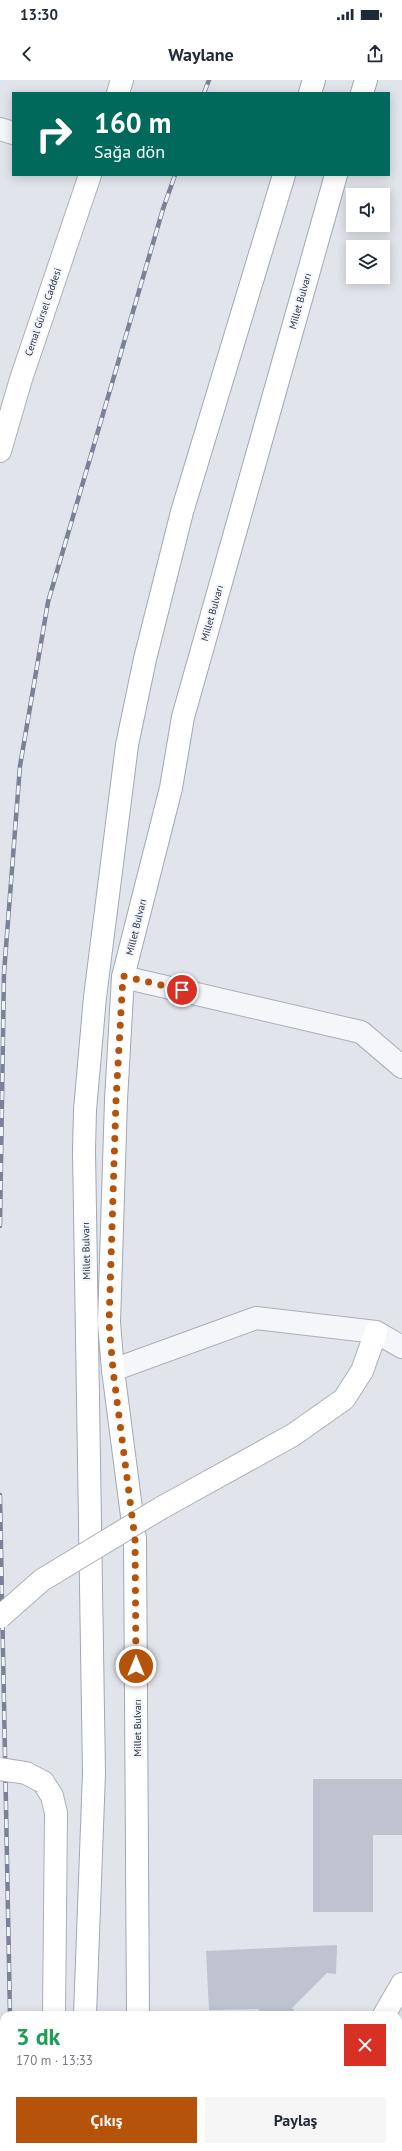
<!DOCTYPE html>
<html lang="tr">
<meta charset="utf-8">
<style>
body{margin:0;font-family:"PT Sans",sans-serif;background:#f6f6f7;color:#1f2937;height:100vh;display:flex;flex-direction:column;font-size:15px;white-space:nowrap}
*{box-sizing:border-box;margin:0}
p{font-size:13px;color:#747a83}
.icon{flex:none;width:22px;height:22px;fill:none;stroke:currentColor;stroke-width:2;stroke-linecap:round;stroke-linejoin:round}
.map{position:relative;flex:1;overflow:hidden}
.sheet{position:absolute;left:0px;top:1931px;width:402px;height:140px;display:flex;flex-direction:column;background:#fff;border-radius:12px 12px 0 0;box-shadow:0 2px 10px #0003}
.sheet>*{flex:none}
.top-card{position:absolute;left:12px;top:12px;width:378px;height:84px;border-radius:0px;box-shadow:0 2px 10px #0003;background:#00695c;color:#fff;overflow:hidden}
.buttons{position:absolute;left:346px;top:108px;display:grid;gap:8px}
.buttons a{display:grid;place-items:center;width:44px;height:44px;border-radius:0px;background:#fff;box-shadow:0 2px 10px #0003;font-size:20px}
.pin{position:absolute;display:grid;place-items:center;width:34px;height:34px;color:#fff;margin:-17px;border:2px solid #fff;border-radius:50%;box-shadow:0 1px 4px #0007}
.me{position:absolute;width:44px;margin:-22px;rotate:0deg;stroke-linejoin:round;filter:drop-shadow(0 0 3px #0008)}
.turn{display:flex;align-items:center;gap:14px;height:84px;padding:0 16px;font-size:18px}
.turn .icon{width:52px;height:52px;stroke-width:2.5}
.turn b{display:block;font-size:28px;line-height:34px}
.round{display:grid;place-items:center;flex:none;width:42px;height:42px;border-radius:0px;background:#f6f6f7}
.overview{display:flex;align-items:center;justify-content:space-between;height:68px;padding:0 16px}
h1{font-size:24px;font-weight:700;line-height:30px;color:#1e9e55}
.primary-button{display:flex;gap:8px;margin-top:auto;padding:8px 16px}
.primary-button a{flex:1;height:46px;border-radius:0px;background:#b45309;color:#fff;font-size:16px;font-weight:700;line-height:46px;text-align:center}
.primary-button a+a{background:#f6f6f7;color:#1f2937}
.status{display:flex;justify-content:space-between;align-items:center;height:28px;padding:0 20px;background:#fff;direction:ltr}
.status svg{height:11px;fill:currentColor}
header{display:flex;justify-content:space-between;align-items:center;height:52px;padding:0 16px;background:#fff;font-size:18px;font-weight:700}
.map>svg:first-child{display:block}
.building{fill:#bec3cf}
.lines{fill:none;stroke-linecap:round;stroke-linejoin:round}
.street-casing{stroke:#aaafb9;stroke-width:24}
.secondary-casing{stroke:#aaafb9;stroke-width:24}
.primary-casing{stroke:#9fa8b8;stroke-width:24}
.street{stroke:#f5f6f9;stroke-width:22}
.secondary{stroke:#fff;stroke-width:22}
.primary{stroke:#fff;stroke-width:22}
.rail-casing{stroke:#798296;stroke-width:4.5}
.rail{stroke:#f1f4f8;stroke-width:3;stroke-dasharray:9;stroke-linecap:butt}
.secondary-bridge-casing{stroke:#aaafb9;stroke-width:24;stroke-linecap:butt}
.secondary-bridge{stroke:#fff;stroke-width:22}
.route{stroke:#b45309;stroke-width:7;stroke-dasharray:0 12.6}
.labels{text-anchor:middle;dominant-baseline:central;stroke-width:4;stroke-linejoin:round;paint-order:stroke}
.street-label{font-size:10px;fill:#283145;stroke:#f1f4f8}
</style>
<div class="status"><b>13:30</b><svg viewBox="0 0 49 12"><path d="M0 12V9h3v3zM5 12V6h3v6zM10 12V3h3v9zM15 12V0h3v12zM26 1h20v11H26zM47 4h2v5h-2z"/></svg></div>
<header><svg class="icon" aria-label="back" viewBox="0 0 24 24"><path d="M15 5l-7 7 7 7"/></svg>Waylane<svg class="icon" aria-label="share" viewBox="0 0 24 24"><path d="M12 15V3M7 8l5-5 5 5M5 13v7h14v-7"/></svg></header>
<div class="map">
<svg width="402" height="2071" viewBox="0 0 402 2071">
<rect width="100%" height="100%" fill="#e1e5eb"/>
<!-- building -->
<path class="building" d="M 313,1699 L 402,1699 L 402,1755 L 373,1755 L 373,1832 L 313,1832 Z
M 337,1865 L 336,1894 L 327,1893 L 292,1928 L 298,1935 L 263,1935 L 258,1929 L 209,1930 L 206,1871 Z
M 399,1996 L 402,1997 L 402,2058 L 398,2057 Z
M 178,2067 L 254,2067 L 254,2071 L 178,2071 Z"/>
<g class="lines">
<defs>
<path id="street" d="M 0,49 L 13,53
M 123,897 L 361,952 L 402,987
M 113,1290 L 256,1238 L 376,1252 L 402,1267"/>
<path id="secondary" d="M 118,13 L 122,0
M 0,371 L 21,299 L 90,95
M 161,1428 L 293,1355 L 344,1319 L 362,1291 L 376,1252
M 43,1702 L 52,1716 L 56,1733 L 54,1935
M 384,1935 L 402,1904
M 53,2071 L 53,2067
M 303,2071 L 306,2067"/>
<path id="primary" d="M 310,13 L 314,0
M 362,13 L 366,0
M 85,1935 L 94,1693 L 84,1070 L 85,1030 L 95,917 L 127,665 L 145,579 L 182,432 L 284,95
M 138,1935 L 135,1459 L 113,1290 L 109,1243 L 116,1020 L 123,897 L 171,708 L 183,637 L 336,95
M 83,2067 L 83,2071
M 142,2067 L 142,2071"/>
</defs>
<!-- street casing -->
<use href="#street" class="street-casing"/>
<!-- secondary casing -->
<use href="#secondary" class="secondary-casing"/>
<!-- primary casing -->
<use href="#primary" class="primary-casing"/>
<!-- street -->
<use href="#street" class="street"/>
<!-- secondary -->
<use href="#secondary" class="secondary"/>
<!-- primary -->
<use href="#primary" class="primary"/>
<defs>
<path id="rail" d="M 204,13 L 209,0
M 0,1146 L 4,893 L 20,686 L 48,522 L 163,129 L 175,95
M 0,1415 L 10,1935
M 12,2067 L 12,2071"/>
</defs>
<!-- rail casing -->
<use href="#rail" class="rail-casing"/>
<!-- rail -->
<use href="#rail" class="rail"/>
<defs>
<path id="secondary-bridge" d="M 0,1537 L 42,1500 L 161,1428
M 0,1689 L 26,1693 L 43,1702"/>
</defs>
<!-- secondary-bridge casing -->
<use href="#secondary-bridge" class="secondary-bridge-casing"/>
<!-- secondary-bridge -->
<use href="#secondary-bridge" class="secondary-bridge"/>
</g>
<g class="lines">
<!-- route -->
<path class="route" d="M 136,1586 L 135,1459 L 113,1290 L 109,1243 L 116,1020 L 123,896 L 182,910"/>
</g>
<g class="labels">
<!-- street labels -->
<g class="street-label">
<text transform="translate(300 221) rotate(-74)">Millet Bulvarı</text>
<text transform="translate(43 232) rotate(-71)">Cemal Gürsel Caddesi</text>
<text transform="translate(212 533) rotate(-74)">Millet Bulvarı</text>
<text transform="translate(136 847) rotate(-76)">Millet Bulvarı</text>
<text transform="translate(86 1171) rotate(-91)">Millet Bulvarı</text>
<text transform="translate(137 1648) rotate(-90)">Millet Bulvarı</text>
</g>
</g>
</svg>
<div class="buttons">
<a><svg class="icon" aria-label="sound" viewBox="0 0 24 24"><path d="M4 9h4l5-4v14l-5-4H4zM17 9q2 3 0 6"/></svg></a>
<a><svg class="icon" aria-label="layers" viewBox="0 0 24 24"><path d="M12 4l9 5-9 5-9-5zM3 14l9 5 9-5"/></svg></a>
</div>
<div class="pin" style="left:182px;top:910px;background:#d93025"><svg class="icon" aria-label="arrive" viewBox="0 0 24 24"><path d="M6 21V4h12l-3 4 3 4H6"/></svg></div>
<svg class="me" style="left:136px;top:1586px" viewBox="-20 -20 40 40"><circle r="17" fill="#b45309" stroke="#fff" stroke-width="3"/><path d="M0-11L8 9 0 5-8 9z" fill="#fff"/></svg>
<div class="top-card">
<div class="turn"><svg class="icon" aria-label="right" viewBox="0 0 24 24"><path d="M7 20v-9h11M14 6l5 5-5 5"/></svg><div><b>160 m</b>Sağa dön</div></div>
</div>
<section class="sheet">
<div class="overview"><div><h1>3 dk</h1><p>170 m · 13:33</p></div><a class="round" style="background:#d93025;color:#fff"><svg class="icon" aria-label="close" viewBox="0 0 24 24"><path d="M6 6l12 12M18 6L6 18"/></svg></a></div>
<div class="primary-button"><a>Çıkış</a><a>Paylaş</a></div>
</section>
</div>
